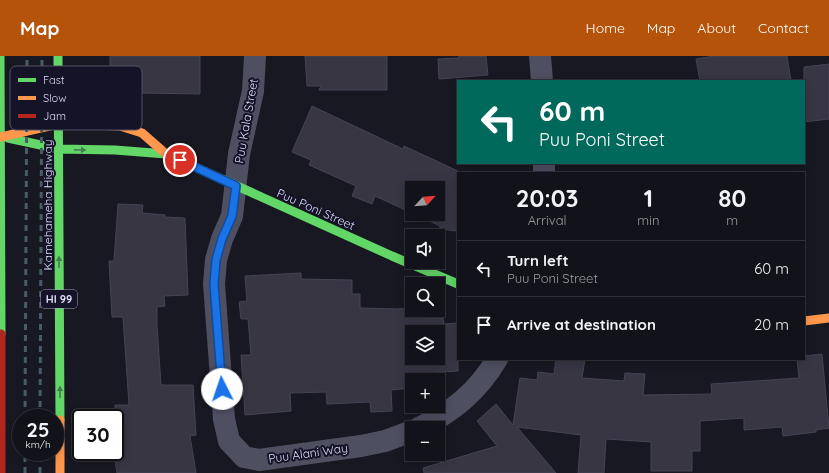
<!DOCTYPE html>
<meta charset="utf-8">
<style>
body{margin:0;font-family:Quicksand,sans-serif;background:#1b1b23;color:#f1f3f6;height:100vh;display:flex;flex-direction:column;font-size:15px;white-space:nowrap}
*{box-sizing:border-box;margin:0}
p{font-size:13px;color:#9c9ea2}
.icon{flex:none;width:22px;height:22px;fill:none;stroke:currentColor;stroke-width:2;stroke-linecap:round;stroke-linejoin:round}
.map{position:relative;flex:1;overflow:hidden}
.sheet{position:absolute;left:457px;top:116px;width:348px;height:188px;display:flex;flex-direction:column;background:#12121a;border-radius:0px;box-shadow:0 2px 10px #0003,0 0 0 1px #313239}
.sheet>*{flex:none}
.top-card{position:absolute;left:457px;top:24px;width:348px;height:84px;border-radius:0px;box-shadow:0 2px 10px #0003,0 0 0 1px #313239;background:#00695c;color:#fff;overflow:hidden}
.needle{width:26px;rotate:64deg}
.buttons{position:absolute;left:405px;top:125px;display:grid;gap:8px}
.buttons a{display:grid;place-items:center;width:40px;height:40px;border-radius:0px;background:#12121a;box-shadow:0 2px 10px #0003,0 0 0 1px #313239;font-size:20px}
.speed{position:absolute;left:12px;top:353px;display:flex;gap:8px;font-size:20px;font-weight:700;text-align:center}
.speed>*{display:grid;place-content:center;width:52px;height:52px;border-radius:50%;background:#12121a;box-shadow:0 2px 10px #0003,0 0 0 1px #313239;line-height:1}
.speed small{font-size:10px;font-weight:400}
.speed .limit{border:2px solid #111;border-radius:6px;background:#fff;color:#111}
.pin{position:absolute;display:grid;place-items:center;width:34px;height:34px;color:#fff;margin:-17px;border:2px solid #fff;border-radius:50%;box-shadow:0 1px 4px #0007}
.me{position:absolute;width:44px;margin:-22px;rotate:356deg;stroke-linejoin:round;filter:drop-shadow(0 0 3px #0008)}
.turn{display:flex;align-items:center;gap:14px;height:84px;padding:0 16px;font-size:18px}
.turn .icon{width:52px;height:52px;stroke-width:2.5}
.turn b{display:block;font-size:28px;line-height:34px}
.eta{display:flex;justify-content:space-evenly;align-items:center;height:68px;text-align:center}
.eta b{font-size:24px;font-weight:700;line-height:28px}
ul{padding:0;list-style:none}
li{display:flex;align-items:center;gap:12px;height:56px;padding:0 16px;border-top:1px solid #313239}
li div{flex:1}
li b{display:block;font-size:15px}
li em{font-style:normal}
header{display:flex;align-items:center;gap:24px;box-sizing:border-box;height:56px;padding:0 20px;background:#b45309;color:#fff}
header strong{font-size:19px}
nav{display:flex;gap:22px;margin-inline-start:auto;font-size:14px}
.map>svg:first-child{display:block}
.building{fill:#383643;stroke:#454454;fill-rule:evenodd}
.lines{fill:none;stroke-linecap:round;stroke-linejoin:round}
.street{stroke:#4e4f61;stroke-width:22}
.fast{stroke:#63d668;stroke-width:9}
.slow{stroke:#ff974d;stroke-width:9}
.jam{stroke:#b3261e;stroke-width:9}
.rail{stroke:#485c68;stroke-width:3;stroke-dasharray:6 5;stroke-linecap:butt}
.oneway{fill:#407e4b}
.route-casing{stroke:#114b97;stroke-width:10}
.route{stroke:#1a73e8;stroke-width:7}
.labels{text-anchor:middle;dominant-baseline:central;stroke-width:4;stroke-linejoin:round;paint-order:stroke}
.shield{fill:#151327;stroke:#a2a0bb;stroke-width:1}
.shield-label{font-size:11px;font-weight:bold;fill:#deddfb}
.street-label{font-size:12px;fill:#deddfb;stroke:#151327}
.key{fill:#151327;stroke:#515067;stroke-width:1}
.key-label{font-size:11px;fill:#deddfb}
</style>
<header>
<strong>Map</strong>
<nav><a>Home</a><a>Map</a><a>About</a><a>Contact</a></nav>
</header>
<div class="map">
<svg width="829" height="417" viewBox="0 0 829 417">
<rect width="100%" height="100%" fill="#181822"/>
<!-- building -->
<path class="building" d="M 110,0 L 200,0 L 200,38 L 139,37 L 139,22 L 110,22 Z
M 305,0 L 387,0 L 387,34 L 319,34 L 321,30 L 307,30 Z
M 459,0 L 486,0 L 488,19 L 439,23 L 438,3 L 459,2 Z
M 714,0 L 787,0 L 791,25 L 700,25 L 696,3 Z
M 829,8 L 829,63 L 804,66 L 804,11 Z
M 312,50 L 403,93 L 404,90 L 458,115 L 458,175 L 440,173 L 440,170 L 414,158 L 438,158 L 438,132 L 412,132 L 412,157 L 375,140 L 372,148 L 352,140 L 356,130 L 309,109 L 311,104 L 292,96 Z
M 118,148 L 143,149 L 142,157 L 165,159 L 165,161 L 185,162 L 188,239 L 164,240 L 165,250 L 157,251 L 157,269 L 161,329 L 193,329 L 196,379 L 190,380 L 196,417 L 117,417 L 115,403 L 115,349 L 129,349 L 123,261 L 112,261 L 109,205 L 114,205 Z
M 301,217 L 301,223 L 352,224 L 352,238 L 360,238 L 360,252 L 396,253 L 412,252 L 412,254 L 423,254 L 424,263 L 443,262 L 444,268 L 458,267 L 458,315 L 424,317 L 424,324 L 412,324 L 412,332 L 391,334 L 392,355 L 371,356 L 370,346 L 327,348 L 326,336 L 290,337 L 291,355 L 245,359 L 241,299 L 251,299 L 248,263 L 241,263 L 239,246 L 247,245 L 245,220 ZM 412,276 L 438,276 L 438,302 L 412,302 Z
M 822,298 L 829,372 L 816,374 L 816,376 L 783,380 L 782,371 L 744,374 L 744,362 L 700,365 L 700,395 L 692,395 L 692,415 L 651,415 L 651,386 L 606,383 L 604,417 L 578,417 L 581,379 L 517,371 L 556,417 L 424,417 L 423,412 L 497,390 L 477,365 L 496,348 L 513,369 L 520,322 L 537,324 L 538,316 L 554,318 L 556,303 L 585,303 L 582,322 L 624,325 L 625,317 L 645,318 L 643,339 L 712,338 L 711,328 L 799,322 L 797,303 L 804,303 L 804,300 Z"/>
<g class="lines">
<!-- street -->
<path class="street" d="M 255,0 L 253,35 L 239,98 L 232,160 L 222,183 L 216,204 L 214,228 L 224,363 L 229,385 L 244,401 L 259,404 L 361,390 L 385,385 L 412,375
M 540,0 L 542,25
M 544,117 L 544,107
M 419,372 C 453,356 478,335 497,303"/>
<!-- fast -->
<path class="fast" d="M 0,0 L 1,278
M 58,0 L 60,364
M 8,82 L 59,93 L 115,94 L 166,98
M 184,106 L 392,200 L 458,228"/>
<!-- slow -->
<path class="slow" d="M 1,81 L 58,68 L 120,70 L 142,77 L 166,98 L 184,106
M 804,265 L 829,262
M 60,364 L 60,417"/>
<!-- jam -->
<path class="jam" d="M 1,278 L 1,417"/>
<!-- rail -->
<path class="rail" d="M 25,362 L 27,0
M 40,362 L 42,0
M 25,417 L 25,396
M 40,417 L 40,396"/>
</g>
<!-- one-way arrows -->
<defs><path id="oneway-solid" d="M-6-.8H1V-3.2L6.5 0L1 3.2V.8H-6Z"/></defs>
<g class="oneway">
<use href="#oneway-solid" transform="translate(80 94) rotate(1)"/>
<use href="#oneway-solid" transform="translate(59 206) rotate(-90)"/>
<use href="#oneway-solid" transform="translate(60 336) rotate(-90)"/>
</g>
<g class="lines">
<defs>
<path id="route" d="M 180,104 L 236,130 L 232,160 L 222,183 L 216,204 L 214,228 L 222,333"/>
</defs>
<!-- route casing -->
<use href="#route" class="route-casing"/>
<!-- route -->
<use href="#route" class="route"/>
</g>
<g class="labels">
<!-- shield labels -->
<rect class="shield" x="41" y="234" width="36" height="18" rx="3"/>
<g class="shield-label">
<text x="59" y="243">HI 99</text>
</g>
<!-- street labels -->
<g class="street-label">
<text transform="translate(246 65) rotate(-80)">Puu Kala Street</text>
<text transform="translate(47 149) rotate(-90)">Kamehameha Highway</text>
<text transform="translate(316 153) rotate(24)">Puu Poni Street</text>
<text transform="translate(308 397) rotate(-8)">Puu Alani Way</text>
</g>
</g>
<!-- legend -->
<rect x="10" y="10" width="132" height="64" rx="6" class="key"/>
<rect x="18" y="22" width="18" height="4" fill="#63d668"/>
<rect x="18" y="40" width="18" height="4" fill="#ff974d"/>
<rect x="18" y="58" width="18" height="4" fill="#b3261e"/>
<g class="key-label">
<text x="43" y="28">Fast</text>
<text x="43" y="46">Slow</text>
<text x="43" y="64">Jam</text>
</g>
</svg>
<div class="buttons">
<a><svg class="needle" viewBox="-14 -14 28 28"><path d="M0-13l5 13h-10z" fill="#e53935"/><path d="M0 13l5-13h-10z" fill="#9c9ea2"/></svg></a>
<a><svg class="icon" aria-label="sound" viewBox="0 0 24 24"><path d="M4 9h4l5-4v14l-5-4H4zM17 9q2 3 0 6"/></svg></a>
<a><svg class="icon" aria-label="search" viewBox="0 0 24 24"><circle cx="10" cy="10" r="6"/><path d="M15 15l6 6"/></svg></a>
<a><svg class="icon" aria-label="layers" viewBox="0 0 24 24"><path d="M12 4l9 5-9 5-9-5zM3 14l9 5 9-5"/></svg></a>
<a>+</a>
<a>−</a>
</div>
<div class="speed"><div>25<small>km/h</small></div><div class="limit">30</div></div>
<div class="pin" style="left:180px;top:104px;background:#d93025"><svg class="icon" aria-label="arrive" viewBox="0 0 24 24"><path d="M6 21V4h12l-3 4 3 4H6"/></svg></div>
<svg class="me" style="left:222px;top:333px" viewBox="-20 -20 40 40"><circle r="19" fill="#fff"/><path d="M0-13L10 11 0 6-10 11z" fill="#1a73e8"/></svg>
<div class="top-card">
<div class="turn"><svg class="icon" aria-label="left" viewBox="0 0 24 24"><path d="M17 20v-9H6M10 6l-5 5 5 5"/></svg><div><b>60 m</b>Puu Poni Street</div></div>
</div>
<section class="sheet">
<div class="eta">
<div><b>20:03</b><p>Arrival</p></div>
<div><b>1</b><p>min</p></div>
<div><b>80</b><p>m</p></div>
</div>
<ul>
<li><svg class="icon" aria-label="left" viewBox="0 0 24 24"><path d="M17 20v-9H6M10 6l-5 5 5 5"/></svg><div><b>Turn left</b><p>Puu Poni Street</p></div><em>60 m</em></li>
<li><svg class="icon" aria-label="arrive" viewBox="0 0 24 24"><path d="M6 21V4h12l-3 4 3 4H6"/></svg><div><b>Arrive at destination</b></div><em>20 m</em></li>
</ul>
</section>
</div>
